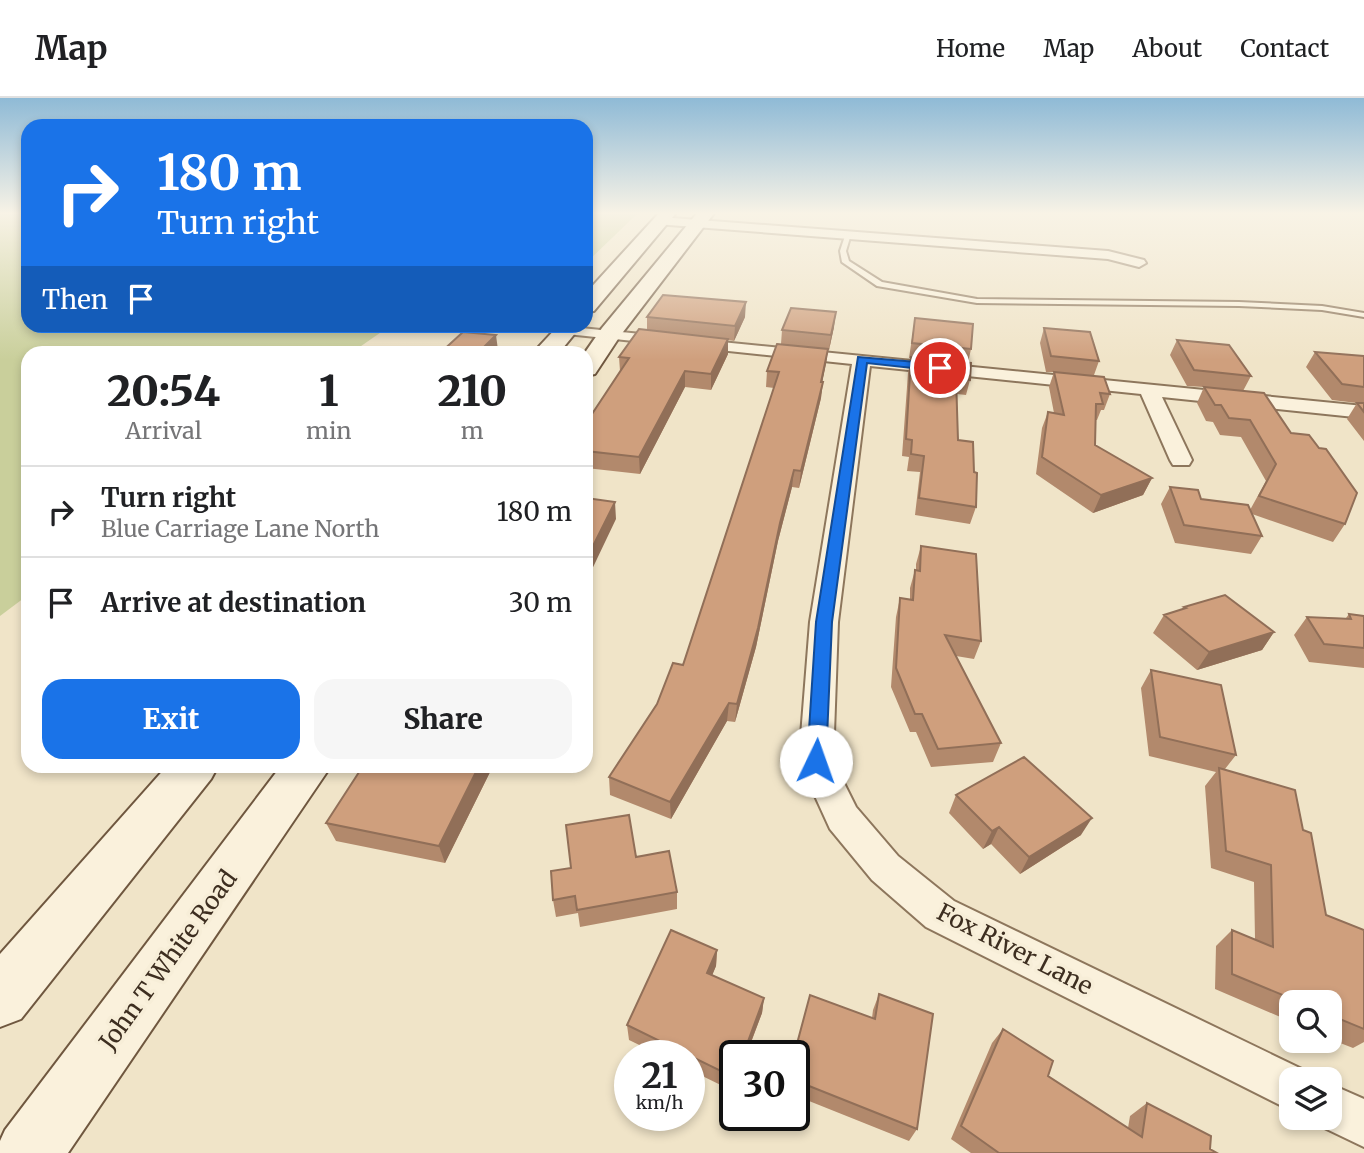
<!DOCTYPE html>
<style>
body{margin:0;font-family:Merriweather,serif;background:#f6f6f6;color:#202124;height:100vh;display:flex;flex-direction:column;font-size:26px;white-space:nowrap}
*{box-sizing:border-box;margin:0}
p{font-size:23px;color:#757577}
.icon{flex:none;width:38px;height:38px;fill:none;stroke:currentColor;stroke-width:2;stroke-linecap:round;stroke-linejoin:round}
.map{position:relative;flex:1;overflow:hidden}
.details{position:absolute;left:21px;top:248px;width:572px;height:427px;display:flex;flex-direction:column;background:#fff;border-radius:21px;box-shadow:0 4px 10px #0003}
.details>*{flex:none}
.banner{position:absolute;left:21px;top:21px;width:572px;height:214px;border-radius:21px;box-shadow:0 4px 10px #0003;background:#1a73e8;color:#fff;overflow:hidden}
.controls{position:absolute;left:1279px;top:892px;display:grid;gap:14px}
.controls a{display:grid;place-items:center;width:63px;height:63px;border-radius:14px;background:#fff;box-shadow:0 4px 10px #0003;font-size:35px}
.speed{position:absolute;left:614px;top:942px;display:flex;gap:14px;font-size:35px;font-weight:700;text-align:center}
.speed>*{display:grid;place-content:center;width:91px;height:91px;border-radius:50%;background:#fff;box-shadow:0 4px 10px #0003;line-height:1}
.speed small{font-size:18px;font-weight:400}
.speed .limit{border:4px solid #111;border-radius:10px;background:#fff;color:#111}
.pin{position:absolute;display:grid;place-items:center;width:60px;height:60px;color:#fff;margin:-30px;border:4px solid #fff;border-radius:50%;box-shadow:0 2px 7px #0007}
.me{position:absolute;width:77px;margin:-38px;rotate:3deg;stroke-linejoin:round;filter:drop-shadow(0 0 5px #0008)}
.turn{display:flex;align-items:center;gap:24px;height:147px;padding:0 21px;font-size:32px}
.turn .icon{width:91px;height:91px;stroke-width:2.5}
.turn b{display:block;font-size:49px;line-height:60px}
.then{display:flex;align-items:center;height:66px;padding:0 21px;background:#0003;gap:14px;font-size:26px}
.eta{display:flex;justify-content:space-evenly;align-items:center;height:119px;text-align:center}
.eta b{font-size:42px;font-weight:800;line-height:49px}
.primary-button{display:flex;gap:14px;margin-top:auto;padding:14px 21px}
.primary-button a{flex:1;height:80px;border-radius:21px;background:#1a73e8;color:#fff;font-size:28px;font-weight:800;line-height:80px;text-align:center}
.primary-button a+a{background:#f6f6f6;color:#202124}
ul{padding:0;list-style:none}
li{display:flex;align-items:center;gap:21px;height:91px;padding:0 21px;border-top:2px solid #e0e0e0}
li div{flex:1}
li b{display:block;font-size:26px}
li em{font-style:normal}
header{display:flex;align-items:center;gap:42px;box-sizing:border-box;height:98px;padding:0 35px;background:#fff;border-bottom:2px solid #e0e0e0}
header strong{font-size:33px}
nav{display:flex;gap:38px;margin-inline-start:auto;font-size:24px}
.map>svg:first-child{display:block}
.green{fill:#c9cf9b}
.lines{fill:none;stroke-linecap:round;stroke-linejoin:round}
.service-casing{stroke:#8d765c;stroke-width:4}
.minor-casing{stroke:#8d765c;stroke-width:4}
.secondary-casing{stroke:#6f573f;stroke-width:4}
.service{fill:#faf1dc;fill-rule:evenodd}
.minor{fill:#faf1dc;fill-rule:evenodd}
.secondary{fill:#faf1dc;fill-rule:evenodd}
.wall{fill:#b2896c}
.shaded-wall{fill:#916f58}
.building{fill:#cf9f7d;stroke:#916f58;stroke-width:2}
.route{fill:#1a73e8;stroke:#114b97;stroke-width:2}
.labels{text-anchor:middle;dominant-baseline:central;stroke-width:7;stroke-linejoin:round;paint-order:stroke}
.near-street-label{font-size:24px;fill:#3d2e20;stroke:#f7eed8}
</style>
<header>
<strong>Map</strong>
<nav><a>Home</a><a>Map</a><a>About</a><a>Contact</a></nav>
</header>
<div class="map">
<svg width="1364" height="1055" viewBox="0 0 1364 1055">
<rect width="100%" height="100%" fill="#f0e4c8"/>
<!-- green -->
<path class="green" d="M 0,114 L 28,114 L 28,228 L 390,228 L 351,255 L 28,256 L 28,497 L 0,518 Z
M 586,114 L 639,114 L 586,165 Z"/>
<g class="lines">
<defs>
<path id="service" d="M 846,135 L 851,136 L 846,153 L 849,163 L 882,184 L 977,201 L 1239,204 L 1322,208 L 1364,215 L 1364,219 L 1322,212 L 1239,208 L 977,205 L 877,188 L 842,164 L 840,153 Z"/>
<path id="minor" d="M 660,119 L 1108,153 L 1144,162 L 1146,165 L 1139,169 L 1108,161 L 656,126 L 656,120 Z
M 561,228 L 1364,308 L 1364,320 L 1162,299 L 1192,362 L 1189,367 L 1173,367 L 1170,362 L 1141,296 L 870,268 L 838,524 L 833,663 L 856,709 L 898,758 L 954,803 L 1308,974 L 1311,982 L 1292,982 L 1292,1013 L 926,829 L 872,782 L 830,731 L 799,663 L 810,524 L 852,266 L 567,236 L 561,235 L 559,231 Z
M 1330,986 L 1364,1001 L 1364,1049 L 1314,1025 L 1311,1020 L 1330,1020 Z"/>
<path id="secondary" d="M 660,114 L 677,114 L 594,213 L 586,214 L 586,195 Z
M 698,114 L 715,114 L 620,238 L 595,276 L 586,278 L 584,256 L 602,230 Z
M 558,228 L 581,228 L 558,256 L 532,256 Z
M 167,668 L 218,668 L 211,681 L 21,921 L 0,929 L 0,856 Z
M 281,668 L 331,668 L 68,1055 L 0,1055 L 0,1043 L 5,1032 Z"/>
</defs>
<!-- service casing -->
<use href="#service" class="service-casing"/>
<!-- minor casing -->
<use href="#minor" class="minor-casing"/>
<!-- secondary casing -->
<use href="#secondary" class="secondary-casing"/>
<!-- service -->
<use href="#service" class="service"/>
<!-- minor -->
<use href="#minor" class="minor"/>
<!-- secondary -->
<use href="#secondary" class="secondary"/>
</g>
<!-- wall -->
<path class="wall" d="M 647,219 L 745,219 L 734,243 L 728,242 L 728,256 L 711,292 L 685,289 L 640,376 L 586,370 L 586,325 L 620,273 L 619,259 L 647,232 Z
M 915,220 L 971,251 L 968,265 L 970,282 L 966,297 L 957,296 L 958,342 L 974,374 L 976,409 L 970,426 L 915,417 L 920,374 L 907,373 L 909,359 L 902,358 L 908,275 L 911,260 L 909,260 Z
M 834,229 L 829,252 L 828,252 L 822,284 L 821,300 L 799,390 L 792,389 L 778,443 L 756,549 L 735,624 L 727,623 L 671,721 L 610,697 L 609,679 L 683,567 L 774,290 L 766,289 L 767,273 L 781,246 L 782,232 Z
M 1044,230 L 1099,263 L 1094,277 L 1110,296 L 1104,312 L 1101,312 L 1097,322 L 1095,322 L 1095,347 L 1152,380 L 1143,397 L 1093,415 L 1036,376 L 1042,330 L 1048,314 L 1054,315 L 1049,289 L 1054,274 L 1046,274 L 1040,245 Z
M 1177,242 L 1251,278 L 1243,293 L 1345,426 L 1333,444 L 1252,416 L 1262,438 L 1251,456 L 1175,445 L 1161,406 L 1170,389 L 1201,401 L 1250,412 L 1266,383 L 1241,339 L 1220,337 L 1213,324 L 1206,323 L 1197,305 L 1204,289 L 1187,288 L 1170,257 Z
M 1315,254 L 1364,258 L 1364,343 L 1347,321 L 1357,305 L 1332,302 L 1306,269 Z
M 921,448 L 981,543 L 974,561 L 956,558 L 1001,645 L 993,664 L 931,669 L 916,634 L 910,634 L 891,589 L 896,519 L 900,500 L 910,502 L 910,490 L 915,472 L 916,473 L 916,466 Z
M 1184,509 L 1274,534 L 1262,552 L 1197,572 L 1153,535 L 1164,517 L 1182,511 Z
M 1349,516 L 1364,518 L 1364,570 L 1309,564 L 1294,537 L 1307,519 L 1346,520 Z
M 1151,572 L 1236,657 L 1225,671 L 1303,732 L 1326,817 L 1364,832 L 1364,944 L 1353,950 L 1330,941 L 1330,905 L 1292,905 L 1292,924 L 1215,891 L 1216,848 L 1232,832 L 1255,841 L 1254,784 L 1211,770 L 1205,688 L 1216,674 L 1149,658 L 1141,590 Z
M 363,668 L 493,668 L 445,765 L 336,743 L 326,725 Z
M 956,697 L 1081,737 L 1020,776 L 991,746 L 983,751 L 949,715 Z
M 636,759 L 677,794 L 677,811 L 580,829 L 578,815 L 556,819 L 553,802 Z
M 717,852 L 716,868 L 712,877 L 764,900 L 762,915 L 733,993 L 690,972 L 690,957 L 660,957 L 629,942 L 627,927 Z
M 879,896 L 917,1031 L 909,1043 L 794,997 L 794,957 L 872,920 L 873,912 Z
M 1003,931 L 1048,978 L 1128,1030 L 1130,1018 L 1147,1005 L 1210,1051 L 1217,1055 L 971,1055 L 951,1041 L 992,945 Z"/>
<!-- shaded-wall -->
<path class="shaded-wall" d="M 746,204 L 745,219 L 734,243 L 735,228 Z
M 836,214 L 834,229 L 829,252 L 831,237 Z
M 496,237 L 498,252 L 495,256 L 477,256 Z
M 728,241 L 728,256 L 711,292 L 711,276 Z
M 828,251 L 826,266 L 819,300 L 821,284 Z
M 685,273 L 685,289 L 640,376 L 639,359 Z
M 823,284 L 821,300 L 799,390 L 801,373 Z
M 794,372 L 792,389 L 778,443 L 756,549 L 735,624 L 737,606 L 780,425 Z
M 1152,380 L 1143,397 L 1093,415 L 1101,397 Z
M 615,404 L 616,421 L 586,484 L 586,462 Z
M 1274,534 L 1262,552 L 1197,572 L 1209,554 Z
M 729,605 L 727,623 L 671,721 L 670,704 Z
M 479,668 L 493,668 L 445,765 L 439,748 Z
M 1092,720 L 1081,737 L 1020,776 L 1029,759 Z
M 999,729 L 991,746 L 983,751 L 992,733 Z
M 717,852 L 716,868 L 707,890 L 707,875 Z
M 764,900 L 762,915 L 746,957 L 743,957 Z"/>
<!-- building -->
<path class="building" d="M 663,197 L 746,204 L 735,228 L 647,219 Z
M 791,210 L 836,214 L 831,237 L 782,232 Z
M 915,220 L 973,226 L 971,251 L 912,245 Z
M 1044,230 L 1090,234 L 1099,263 L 1051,258 Z
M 639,231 L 728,241 L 711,276 L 685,273 L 639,359 L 586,353 L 586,325 L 629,260 L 619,259 Z
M 463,234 L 496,237 L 477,256 L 439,256 Z
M 1177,242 L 1229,247 L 1251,278 L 1194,272 Z
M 777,246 L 828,251 L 821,284 L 823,284 L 801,373 L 794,372 L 780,425 L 758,530 L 737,606 L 729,605 L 670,704 L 609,679 L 657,606 L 673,565 L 683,567 L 779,274 L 767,273 Z
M 1315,254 L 1364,258 L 1364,289 L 1342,286 Z
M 911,259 L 971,265 L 970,282 L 956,280 L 958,342 L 973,344 L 974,374 L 977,375 L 976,409 L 919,400 L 924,358 L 911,356 L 912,342 L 906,341 Z
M 1054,274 L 1104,279 L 1110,296 L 1100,295 L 1103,306 L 1096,306 L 1095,347 L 1152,380 L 1101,397 L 1042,359 L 1048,314 L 1064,317 Z
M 1204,289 L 1264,295 L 1291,335 L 1309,337 L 1319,350 L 1326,351 L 1357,395 L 1345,426 L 1259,398 L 1276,366 L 1250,322 L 1229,320 L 1221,307 L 1215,307 Z
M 1357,305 L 1364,305 L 1364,314 Z
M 1170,389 L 1198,392 L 1201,401 L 1248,407 L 1262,438 L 1184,427 Z
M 586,400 L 615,404 L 586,462 Z
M 921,448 L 976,456 L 981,543 L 945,537 L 1001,645 L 938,651 L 922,616 L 915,616 L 896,570 L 900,500 L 913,502 L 915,472 L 920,473 Z
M 1225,497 L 1274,534 L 1209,554 L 1164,517 L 1186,510 L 1184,509 Z
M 1349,516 L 1364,518 L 1364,550 L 1324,546 L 1307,519 L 1351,521 Z
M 1151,572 L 1221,587 L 1236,657 L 1160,639 Z
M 1024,659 L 1092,720 L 1029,759 L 999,729 L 992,733 L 956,697 Z
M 363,668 L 479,668 L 439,748 L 326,725 Z
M 1219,670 L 1295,692 L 1303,732 L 1311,735 L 1326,817 L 1364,832 L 1364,931 L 1330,917 L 1330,905 L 1302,905 L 1232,876 L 1232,832 L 1273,849 L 1271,767 L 1226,753 Z
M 629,717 L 636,759 L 669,753 L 677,794 L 577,812 L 575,798 L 553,802 L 551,773 L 571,770 L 566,727 Z
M 671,832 L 717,852 L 707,875 L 764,900 L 743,957 L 735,957 L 735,980 L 627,927 Z
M 879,896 L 933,916 L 917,1031 L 794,982 L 794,957 L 810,897 L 875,921 Z
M 1003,931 L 1053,963 L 1048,978 L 1142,1039 L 1147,1005 L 1211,1038 L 1210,1051 L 1217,1055 L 999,1055 L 961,1028 Z"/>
<!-- sky -->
<linearGradient id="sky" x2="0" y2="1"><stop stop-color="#8fbad6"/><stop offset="0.44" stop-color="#f8f3e6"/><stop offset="1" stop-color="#f8f3e6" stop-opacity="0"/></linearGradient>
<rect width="1364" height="262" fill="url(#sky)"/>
<!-- route -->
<path class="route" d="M 858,259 L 940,266 L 945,270 L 940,273 L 867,265 L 832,524 L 826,663 L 823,669 L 816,671 L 810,669 L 807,663 L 816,524 Z"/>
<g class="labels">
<!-- near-street labels -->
<g class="near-street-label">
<text transform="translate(1015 851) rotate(27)">Fox River Lane</text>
<text transform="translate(168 862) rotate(-54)">John T White Road</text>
</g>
</g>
</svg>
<div class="controls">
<a><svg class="icon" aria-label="search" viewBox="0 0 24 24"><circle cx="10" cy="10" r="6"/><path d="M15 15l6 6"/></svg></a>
<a><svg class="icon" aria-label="layers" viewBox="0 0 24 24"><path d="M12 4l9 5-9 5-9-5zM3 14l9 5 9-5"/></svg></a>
</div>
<div class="speed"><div>21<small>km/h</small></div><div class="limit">30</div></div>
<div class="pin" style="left:940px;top:270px;background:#d93025"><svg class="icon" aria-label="arrive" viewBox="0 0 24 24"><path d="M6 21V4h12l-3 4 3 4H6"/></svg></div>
<svg class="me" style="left:816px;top:663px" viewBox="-20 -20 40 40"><circle r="19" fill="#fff"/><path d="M0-13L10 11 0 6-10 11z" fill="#1a73e8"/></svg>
<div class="banner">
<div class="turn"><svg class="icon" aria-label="right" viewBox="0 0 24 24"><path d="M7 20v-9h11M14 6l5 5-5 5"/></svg><div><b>180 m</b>Turn right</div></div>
<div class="then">Then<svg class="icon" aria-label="arrive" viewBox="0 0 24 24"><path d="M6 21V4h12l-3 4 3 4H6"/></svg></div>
</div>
<section class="details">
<div class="eta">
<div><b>20:54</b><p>Arrival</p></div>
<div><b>1</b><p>min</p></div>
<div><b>210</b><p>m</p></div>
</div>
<ul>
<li><svg class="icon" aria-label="right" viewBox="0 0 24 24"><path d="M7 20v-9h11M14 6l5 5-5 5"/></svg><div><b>Turn right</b><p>Blue Carriage Lane North</p></div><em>180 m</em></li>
<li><svg class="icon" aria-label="arrive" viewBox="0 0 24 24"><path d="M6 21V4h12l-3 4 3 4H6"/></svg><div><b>Arrive at destination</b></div><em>30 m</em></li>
</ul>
<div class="primary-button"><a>Exit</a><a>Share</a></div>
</section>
</div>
